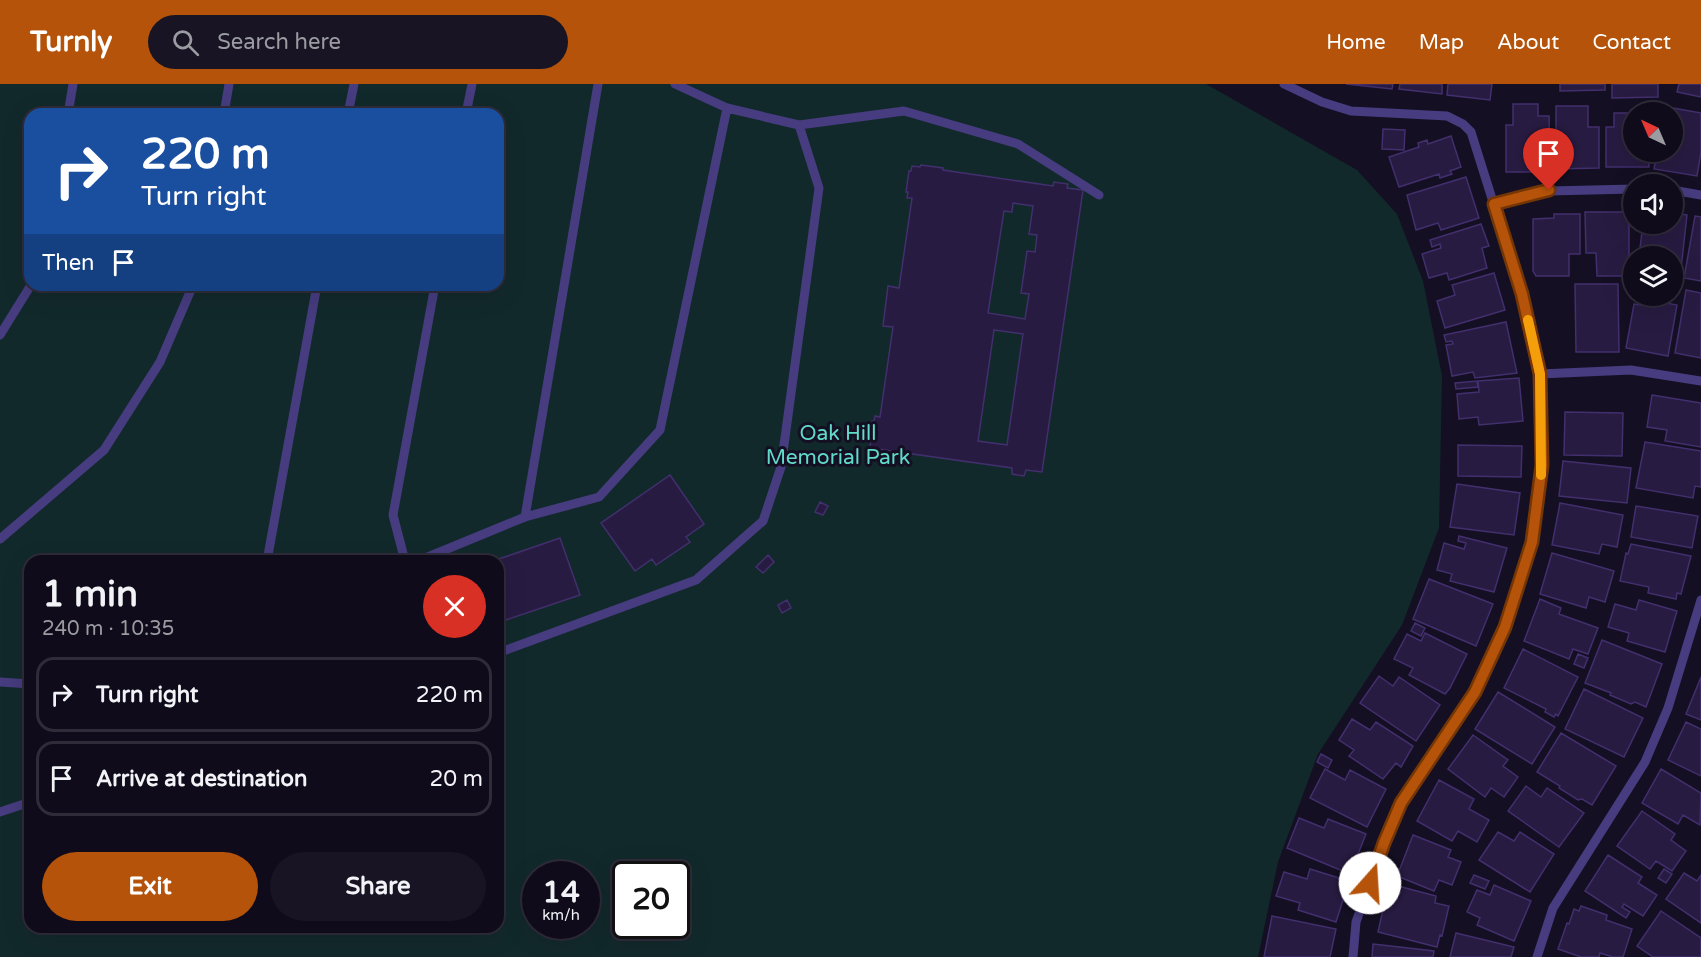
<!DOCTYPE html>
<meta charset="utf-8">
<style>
body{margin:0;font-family:"Varela Round",sans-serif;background:#181423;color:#f1f3f6;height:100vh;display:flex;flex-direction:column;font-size:22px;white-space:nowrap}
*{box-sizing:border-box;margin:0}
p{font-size:20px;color:#9b9ba2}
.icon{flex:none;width:33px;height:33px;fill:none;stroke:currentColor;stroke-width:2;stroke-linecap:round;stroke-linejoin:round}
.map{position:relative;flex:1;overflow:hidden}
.details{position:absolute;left:24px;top:471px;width:480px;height:378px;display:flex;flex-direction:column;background:#0f0b1a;border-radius:18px;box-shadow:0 6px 24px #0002,0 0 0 2px #2f2b39}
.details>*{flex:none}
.guide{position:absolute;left:24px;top:24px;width:480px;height:183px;border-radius:18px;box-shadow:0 6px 24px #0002,0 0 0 2px #2f2b39;background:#1a4fa0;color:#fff;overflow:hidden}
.needle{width:39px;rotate:316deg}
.buttons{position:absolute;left:1623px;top:18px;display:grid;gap:12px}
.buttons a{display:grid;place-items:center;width:60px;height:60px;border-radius:50%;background:#0f0b1a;box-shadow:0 6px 24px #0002,0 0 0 2px #2f2b39;font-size:30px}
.speed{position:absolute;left:522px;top:777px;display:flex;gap:12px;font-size:30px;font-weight:700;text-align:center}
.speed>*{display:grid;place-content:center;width:78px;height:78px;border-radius:50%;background:#0f0b1a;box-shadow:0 6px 24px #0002,0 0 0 2px #2f2b39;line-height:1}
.speed small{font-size:15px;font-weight:400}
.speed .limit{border:3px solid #111;border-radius:9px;background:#fff;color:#111}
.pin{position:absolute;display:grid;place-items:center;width:51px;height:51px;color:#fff;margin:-62px -26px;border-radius:50% 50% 50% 0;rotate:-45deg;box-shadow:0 0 6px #0007}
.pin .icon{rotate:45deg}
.me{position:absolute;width:66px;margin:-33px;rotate:19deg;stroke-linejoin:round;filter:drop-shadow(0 0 4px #0008)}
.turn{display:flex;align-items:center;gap:21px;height:126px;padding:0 18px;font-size:27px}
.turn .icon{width:78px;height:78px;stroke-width:2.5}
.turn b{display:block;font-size:42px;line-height:51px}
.then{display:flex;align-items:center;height:57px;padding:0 18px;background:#0003;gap:12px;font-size:22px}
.round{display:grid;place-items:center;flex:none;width:63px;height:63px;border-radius:32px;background:#181423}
.summary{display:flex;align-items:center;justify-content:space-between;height:102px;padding:0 18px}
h1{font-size:36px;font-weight:800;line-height:45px}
.button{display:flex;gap:12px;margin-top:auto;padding:12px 18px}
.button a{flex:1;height:69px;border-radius:36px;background:#b45309;color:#fff;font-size:24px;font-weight:800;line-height:69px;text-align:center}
.button a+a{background:#181423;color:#f1f3f6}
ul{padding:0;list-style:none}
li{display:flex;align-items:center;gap:18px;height:75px;margin:0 12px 9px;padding:0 6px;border:3px solid #2f2b39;border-radius:18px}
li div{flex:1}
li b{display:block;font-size:22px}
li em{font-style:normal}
header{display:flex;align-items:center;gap:36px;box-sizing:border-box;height:84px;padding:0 30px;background:#b45309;color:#fff}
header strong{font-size:28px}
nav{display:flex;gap:33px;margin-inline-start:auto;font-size:21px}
.search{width:420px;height:54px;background:#181423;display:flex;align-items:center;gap:15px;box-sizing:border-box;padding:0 21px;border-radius:33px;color:#9b9ba2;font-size:22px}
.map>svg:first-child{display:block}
.green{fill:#12292b;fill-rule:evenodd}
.building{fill:#281b42;stroke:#422f6d;stroke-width:1.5;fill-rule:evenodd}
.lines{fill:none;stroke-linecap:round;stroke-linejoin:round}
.lane{stroke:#463c7f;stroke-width:9}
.route-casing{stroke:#753606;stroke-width:15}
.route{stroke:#b45309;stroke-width:10}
.slow{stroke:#f59e0b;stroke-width:10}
.labels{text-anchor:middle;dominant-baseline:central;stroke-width:6;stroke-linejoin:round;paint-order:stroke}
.park-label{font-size:21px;fill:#61dac9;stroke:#140f22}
</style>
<header>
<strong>Turnly</strong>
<div class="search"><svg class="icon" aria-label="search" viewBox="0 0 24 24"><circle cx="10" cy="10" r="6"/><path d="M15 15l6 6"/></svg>Search here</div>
<nav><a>Home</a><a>Map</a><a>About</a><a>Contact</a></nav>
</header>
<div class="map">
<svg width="1701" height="873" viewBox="0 0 1701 873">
<rect width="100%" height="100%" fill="#140f22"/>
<!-- green -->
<path class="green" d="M 0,0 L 1206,0 L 1357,86 L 1397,130 L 1423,197 L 1442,292 L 1439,444 L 1402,541 L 1318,670 L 1278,778 L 1258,873 L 0,873 ZM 30,30 L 498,30 L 498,201 L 30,201 ZM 30,477 L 498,477 L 498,843 L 30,843 ZM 536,790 L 586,790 L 586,842 L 536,842 ZM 626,790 L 676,790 L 676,842 L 626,842 Z"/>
<!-- building -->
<path class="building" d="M 1346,0 L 1393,0 L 1392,5 Z
M 1400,0 L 1442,0 L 1442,10 L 1399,5 Z
M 1448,0 L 1492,0 L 1490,16 L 1447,11 Z
M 1560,0 L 1605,0 L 1605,6 L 1560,7 Z
M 1612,0 L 1658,0 L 1658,13 L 1612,14 Z
M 1679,0 L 1701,0 L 1701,13 L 1677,8 Z
M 1513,20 L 1538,20 L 1538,32 L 1549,32 L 1550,88 L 1506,88 L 1506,41 L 1513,41 Z
M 1556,22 L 1588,22 L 1588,43 L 1599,43 L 1599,84 L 1556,85 Z
M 1673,24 L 1701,29 L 1701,68 L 1697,92 L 1654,85 L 1657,68 L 1672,68 Z
M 1614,29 L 1634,29 L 1634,68 L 1649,68 L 1649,83 L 1606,83 L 1606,43 L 1614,43 Z
M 1383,45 L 1405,46 L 1404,66 L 1382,65 Z
M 1451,52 L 1461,83 L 1450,87 L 1452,90 L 1440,94 L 1439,90 L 1399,103 L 1389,73 L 1419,63 L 1418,59 L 1427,56 L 1428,60 Z
M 921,81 L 943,84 L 943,86 L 1053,102 L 1054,98 L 1068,100 L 1067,104 L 1083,106 L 1042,388 L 1026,386 L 1024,392 L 1012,390 L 1012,384 L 870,364 L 872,337 L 874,337 L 875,332 L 880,333 L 893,243 L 883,242 L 888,202 L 899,204 L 912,114 L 907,114 L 908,108 L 906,108 L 909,87 L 911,87 L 912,82 L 920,83 ZM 1013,119 L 1033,122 L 1029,150 L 1037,151 L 1035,168 L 1027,167 L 1021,209 L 1029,210 L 1025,235 L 988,229 L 1004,127 L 1012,128 ZM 994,246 L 1023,250 L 1007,361 L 978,357 Z
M 1466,93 L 1479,134 L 1441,146 L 1438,139 L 1416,146 L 1407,111 Z
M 1585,128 L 1629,128 L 1629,192 L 1597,192 L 1596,169 L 1586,169 Z
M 1672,129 L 1687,131 L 1680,194 L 1672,193 L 1672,172 L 1639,172 L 1643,140 L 1672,140 Z
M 1554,130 L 1580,130 L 1580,170 L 1569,170 L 1569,192 L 1536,192 L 1533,187 L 1533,135 L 1554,134 Z
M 1695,132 L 1701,133 L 1701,197 L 1684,194 Z
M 1481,140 L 1489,162 L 1482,164 L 1487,184 L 1449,196 L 1447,189 L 1429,194 L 1422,170 L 1441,164 L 1440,160 L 1432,163 L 1430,156 Z
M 1494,189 L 1505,226 L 1445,244 L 1437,217 L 1455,211 L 1452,201 Z
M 1575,200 L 1618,200 L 1619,268 L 1576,268 Z
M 1686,206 L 1701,209 L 1701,274 L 1675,269 Z
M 1643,212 L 1668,212 L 1666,219 L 1677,221 L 1668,272 L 1626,264 L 1634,220 L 1641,221 Z
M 1506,238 L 1517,289 L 1475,294 L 1473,288 L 1452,292 L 1446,261 L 1453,260 L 1452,257 L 1446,258 L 1444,251 Z
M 1519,294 L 1523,337 L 1479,341 L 1478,333 L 1459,335 L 1457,310 L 1479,308 L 1478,297 Z
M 1477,297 L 1478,303 L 1456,305 L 1455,299 Z
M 1652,311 L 1701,319 L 1701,363 L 1665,357 L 1667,346 L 1647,343 Z
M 1565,328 L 1623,329 L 1622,372 L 1564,371 Z
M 1645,358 L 1701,367 L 1701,403 L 1695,402 L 1693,414 L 1636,404 Z
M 1458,361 L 1522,362 L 1521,393 L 1458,392 Z
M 1563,377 L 1631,384 L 1627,419 L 1559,412 Z
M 670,391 L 704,440 L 686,453 L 690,458 L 656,481 L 652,475 L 635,487 L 601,439 Z
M 1457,400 L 1520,409 L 1514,451 L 1450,443 Z
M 820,418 L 828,422 L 823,431 L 815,428 Z
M 1560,419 L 1623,431 L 1617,463 L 1602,460 L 1599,470 L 1552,461 Z
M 1636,422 L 1698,432 L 1692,464 L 1631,453 Z
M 1459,452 L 1507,464 L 1494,508 L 1450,497 L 1452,490 L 1437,486 L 1444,459 L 1464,465 L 1466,459 L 1458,457 Z
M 560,454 L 580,511 L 500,538 L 498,533 L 498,477 L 493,477 Z
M 1631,460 L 1691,472 L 1681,510 L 1677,509 L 1676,515 L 1648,509 L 1649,503 L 1620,497 L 1626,469 L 1628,470 Z
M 1552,469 L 1614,487 L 1605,518 L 1589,513 L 1586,524 L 1540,510 Z
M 768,471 L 774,478 L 763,489 L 756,483 Z
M 1429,495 L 1493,520 L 1476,562 L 1413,535 Z
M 1540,515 L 1561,524 L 1559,530 L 1598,544 L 1588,570 L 1573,565 L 1569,575 L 1524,557 Z
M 787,516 L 791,524 L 782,529 L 778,521 Z
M 1639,516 L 1677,527 L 1665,568 L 1627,557 L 1629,549 L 1608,543 L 1615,520 L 1636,526 Z
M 1415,539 L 1425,544 L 1421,552 L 1411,547 Z
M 1425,549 L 1467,570 L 1450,604 L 1445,610 L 1409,591 L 1413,584 L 1394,575 L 1407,550 L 1421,557 Z
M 1602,556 L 1662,580 L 1646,623 L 1635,618 L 1631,620 L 1610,611 L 1611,609 L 1585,599 Z
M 1523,565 L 1578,593 L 1558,632 L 1556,630 L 1554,633 L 1545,628 L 1546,625 L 1504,604 Z
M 1578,570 L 1588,574 L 1584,584 L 1574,580 Z
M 1379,592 L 1393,602 L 1399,593 L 1440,621 L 1416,657 L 1360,619 Z
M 1701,593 L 1701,636 L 1686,630 Z
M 1584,605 L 1643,634 L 1624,673 L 1565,645 Z
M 1498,608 L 1555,643 L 1532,680 L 1475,645 Z
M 1352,635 L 1370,646 L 1376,638 L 1413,662 L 1401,683 L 1396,679 L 1383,695 L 1349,672 L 1354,666 L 1339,656 Z
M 1686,638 L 1701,645 L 1701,692 L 1668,676 Z
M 1561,649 L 1616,682 L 1592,721 L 1582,715 L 1578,716 L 1559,704 L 1560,702 L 1537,688 Z
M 1473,651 L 1508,676 L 1503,682 L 1518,693 L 1504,713 L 1491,704 L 1485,713 L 1448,685 Z
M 1321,670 L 1332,676 L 1328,684 L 1317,678 Z
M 1325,685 L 1345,696 L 1350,686 L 1386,705 L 1367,743 L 1310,714 Z
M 1661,685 L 1701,709 L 1700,741 L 1683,731 L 1678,740 L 1642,719 Z
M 1439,696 L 1474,715 L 1469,725 L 1489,736 L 1477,758 L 1458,747 L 1452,757 L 1417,737 Z
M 1526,702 L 1541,713 L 1547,704 L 1584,729 L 1559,763 L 1508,727 Z
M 1642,727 L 1675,750 L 1671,756 L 1686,767 L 1672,787 L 1656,777 L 1650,785 L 1617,762 Z
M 1299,734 L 1324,744 L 1328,735 L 1366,750 L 1350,790 L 1287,764 Z
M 1498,748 L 1514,757 L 1520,748 L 1554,770 L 1530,808 L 1479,776 Z
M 1413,751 L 1451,766 L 1448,773 L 1461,778 L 1452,801 L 1439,796 L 1434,807 L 1397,792 Z
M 1608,771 L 1642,793 L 1638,799 L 1657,811 L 1643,832 L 1624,820 L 1622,823 L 1630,828 L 1626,834 L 1585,807 Z
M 1310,785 L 1349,797 L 1336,838 L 1298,826 L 1300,819 L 1276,812 L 1284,788 L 1307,795 Z
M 1664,785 L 1672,790 L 1666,799 L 1658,794 Z
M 1684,789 L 1697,797 L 1701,791 L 1701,839 L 1666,815 Z
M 1474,791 L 1489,797 L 1485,805 L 1470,799 Z
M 1494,801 L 1531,817 L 1514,857 L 1477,841 L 1480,834 L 1467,828 L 1477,806 L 1490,811 Z
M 1398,802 L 1436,812 L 1435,819 L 1449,822 L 1442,852 L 1440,851 L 1437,863 L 1378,848 L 1384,821 L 1388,822 L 1391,808 L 1396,809 Z
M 1581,822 L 1607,831 L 1606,836 L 1632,845 L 1623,873 L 1613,873 L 1600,869 L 1599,873 L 1581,873 L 1558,865 L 1567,839 L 1569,840 L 1574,825 L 1579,827 Z
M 1661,827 L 1701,854 L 1701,873 L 1653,873 L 1637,862 Z
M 1272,832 L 1336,845 L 1330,873 L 1264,873 Z
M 1456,849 L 1514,863 L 1511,873 L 1450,873 Z
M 1373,860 L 1434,867 L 1433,873 L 1372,873 Z"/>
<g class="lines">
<!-- lane -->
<path class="lane" d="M 675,0 L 727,24 L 799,41 L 904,27 L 1018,60 L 1099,111
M 1284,0 L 1322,18 L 1351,27 L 1447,32 L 1463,40 L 1471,48 L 1522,210 L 1540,290 L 1542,381 L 1532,458 L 1505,543 L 1475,608 L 1401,719 L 1384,759 L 1356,838 L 1353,873
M 68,30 L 73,0
M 224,30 L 229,0
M 348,30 L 354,0
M 466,30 L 472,0
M 1672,106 L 1701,111
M 1494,120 L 1549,107 L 1634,105
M 0,251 L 31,201
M 1540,290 L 1631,286 L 1701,297
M 525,433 L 598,0
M 0,455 L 104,366 L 160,278 L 193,201
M 267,477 L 317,201
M 405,477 L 393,431 L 435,201
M 418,477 L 525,433 L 599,413 L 660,346 L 727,24
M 498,569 L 696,496 L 763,437 L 781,383 L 819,104 L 799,41
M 0,598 L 30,600
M 0,728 L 30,718
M 1537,873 L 1553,824 L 1645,678 L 1668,624 L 1701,516"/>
</g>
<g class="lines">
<defs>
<path id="route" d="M 1370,799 L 1384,759 L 1401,719 L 1475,608 L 1505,543 L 1532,458 L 1542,381 L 1540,290 L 1522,210 L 1494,120 L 1549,106"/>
</defs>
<!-- route casing -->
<use href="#route" class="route-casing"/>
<!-- route -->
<use href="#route" class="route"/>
<!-- slow -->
<path class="slow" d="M 1528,236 L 1540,290 L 1541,391"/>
</g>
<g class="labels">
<!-- park labels -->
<g class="park-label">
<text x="838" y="349">Oak Hill<tspan x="838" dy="24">Memorial Park</tspan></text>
</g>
</g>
</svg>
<div class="buttons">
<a><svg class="needle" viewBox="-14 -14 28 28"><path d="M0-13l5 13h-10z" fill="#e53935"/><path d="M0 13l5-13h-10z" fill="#9b9ba2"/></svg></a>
<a><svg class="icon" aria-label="sound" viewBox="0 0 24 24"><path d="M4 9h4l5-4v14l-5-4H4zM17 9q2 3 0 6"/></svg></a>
<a><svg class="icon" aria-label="layers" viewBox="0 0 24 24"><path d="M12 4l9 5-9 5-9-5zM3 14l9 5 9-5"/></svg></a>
</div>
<div class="speed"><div>14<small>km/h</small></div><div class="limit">20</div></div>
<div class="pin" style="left:1549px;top:106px;background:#d93025"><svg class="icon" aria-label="arrive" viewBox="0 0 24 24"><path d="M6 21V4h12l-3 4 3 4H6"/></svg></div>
<svg class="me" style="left:1370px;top:799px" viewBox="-20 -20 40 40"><circle r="19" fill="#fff"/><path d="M0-13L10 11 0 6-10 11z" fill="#b45309"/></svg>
<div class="guide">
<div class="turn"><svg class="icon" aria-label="right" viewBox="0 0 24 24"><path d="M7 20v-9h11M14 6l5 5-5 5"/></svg><div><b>220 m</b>Turn right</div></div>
<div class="then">Then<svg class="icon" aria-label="arrive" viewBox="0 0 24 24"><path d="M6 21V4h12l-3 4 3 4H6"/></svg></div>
</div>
<section class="details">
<div class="summary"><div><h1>1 min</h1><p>240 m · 10:35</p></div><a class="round" style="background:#d93025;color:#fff"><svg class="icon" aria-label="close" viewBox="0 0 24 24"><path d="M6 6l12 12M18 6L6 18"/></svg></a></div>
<ul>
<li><svg class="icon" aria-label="right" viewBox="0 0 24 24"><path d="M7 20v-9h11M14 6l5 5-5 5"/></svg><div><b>Turn right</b></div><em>220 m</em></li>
<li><svg class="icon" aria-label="arrive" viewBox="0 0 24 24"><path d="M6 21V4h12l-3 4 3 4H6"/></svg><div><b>Arrive at destination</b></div><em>20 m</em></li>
</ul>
<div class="button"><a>Exit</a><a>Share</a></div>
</section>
</div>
